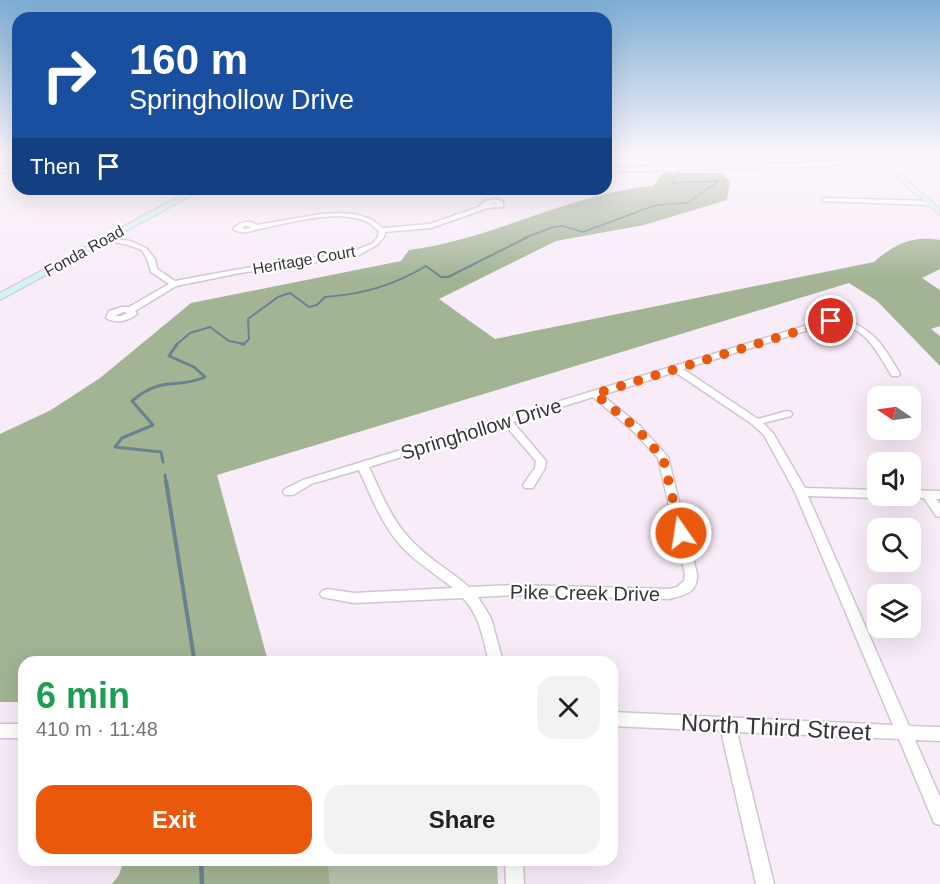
<!DOCTYPE html>
<meta charset="utf-8">
<style>
body{margin:0;font-family:Arial,sans-serif;background:#f2f2f2;color:#222;height:100vh;display:flex;flex-direction:column;font-size:22px;white-space:nowrap}
*{box-sizing:border-box;margin:0}
p{font-size:20px;color:#767676}
.icon{flex:none;width:33px;height:33px;fill:none;stroke:currentColor;stroke-width:2;stroke-linecap:round;stroke-linejoin:round}
.map{position:relative;flex:1;overflow:hidden}
.side{position:absolute;left:18px;top:656px;width:600px;height:210px;display:flex;flex-direction:column;background:#fff;border-radius:18px;box-shadow:0 6px 24px #0002}
.side>*{flex:none}
.guide{position:absolute;left:12px;top:12px;width:600px;height:183px;border-radius:18px;box-shadow:0 6px 24px #0002;background:#1a4fa0;color:#fff;overflow:hidden}
.needle{width:39px;rotate:283deg}
.buttons{position:absolute;left:867px;top:386px;display:grid;gap:12px}
.buttons a{display:grid;place-items:center;width:54px;height:54px;border-radius:12px;background:#fff;box-shadow:0 6px 24px #0002;font-size:30px}
.pin{position:absolute;display:grid;place-items:center;width:51px;height:51px;color:#fff;margin:-26px;border:3px solid #fff;border-radius:50%;box-shadow:0 2px 6px #0007}
.me{position:absolute;width:66px;margin:-33px;rotate:347deg;stroke-linejoin:round;filter:drop-shadow(0 0 4px #0008)}
.turn{display:flex;align-items:center;gap:21px;height:126px;padding:0 18px;font-size:27px}
.turn .icon{width:78px;height:78px;stroke-width:2.5}
.turn b{display:block;font-size:42px;line-height:51px}
.then{display:flex;align-items:center;height:57px;padding:0 18px;background:#0003;gap:12px;font-size:22px}
.round{display:grid;place-items:center;flex:none;width:63px;height:63px;border-radius:18px;background:#f2f2f2}
.summary{display:flex;align-items:center;justify-content:space-between;height:102px;padding:0 18px}
h1{font-size:36px;font-weight:700;line-height:45px;color:#1e9e55}
.cta{display:flex;gap:12px;margin-top:auto;padding:12px 18px}
.cta a{flex:1;height:69px;border-radius:18px;background:#ea580c;color:#fff;font-size:24px;font-weight:700;line-height:69px;text-align:center}
.cta a+a{background:#f2f2f2;color:#222}
.map>svg:first-child{display:block}
.green{fill:#b7c4ad}
.forest{fill:#a3b495}
.lines{fill:none;stroke-linecap:round;stroke-linejoin:round}
.stream-far4{stroke:#6a8290;stroke-width:1.5}
.stream-far3{stroke:#6a8290;stroke-width:2}
.stream-far2{stroke:#6a8290;stroke-width:3}
.stream-far1{stroke:#6a8290;stroke-width:4}
.stream{stroke:#6a8290;stroke-width:4.5}
.street-casing{stroke:#d0c5d1;stroke-width:3}
.secondary-casing{stroke:#d0c5d1;stroke-width:2}
.street{fill:#fff;fill-rule:evenodd}
.secondary{fill:#d3f5ef;fill-rule:evenodd}
.route{stroke:#ea580c;stroke-width:10;stroke-dasharray:0 18}
.labels{text-anchor:middle;dominant-baseline:central;stroke-width:4.5;stroke-linejoin:round;paint-order:stroke}
.far-street-label{font-size:16px;fill:#383439;stroke:#fff}
.street-label{font-size:20px;fill:#383439;stroke:#fff}
.near-street-label{font-size:24px;fill:#383439;stroke:#fff}
</style>
<div class="map">
<svg width="940" height="884" viewBox="0 0 940 884">
<rect width="100%" height="100%" fill="#f8ecf9"/>
<!-- green -->
<path class="green" d="M 328,860 L 497,860 L 498,884 L 330,884 Z"/>
<!-- forest -->
<path class="forest" d="M 663,173 L 721,173 L 730,181 L 727,200 L 644,225 L 556,241 L 439,299 L 495,339 L 874,262 C 894,244 913,235 940,240 L 940,269 L 922,278 L 940,290 L 940,326 L 931,329 L 940,336 L 940,366 L 877,301 L 849,283 L 217,475 L 268,661 L 24,662 L 24,702 L 0,702 L 0,434 L 51,410 L 100,378 L 191,303 L 401,261 L 409,250 C 493,239 568,194 653,186 Z
M 124,860 L 328,860 L 330,884 L 112,884 L 119,875 Z"/>
<g class="lines">
<!-- stream-far4 -->
<path class="stream-far4" d="M 524,238 L 553,227 L 563,226 L 583,232 L 656,205 L 687,203 L 719,181 L 672,183 L 680,169"/>
<!-- stream-far3 -->
<path class="stream-far3" d="M 176,345 L 190,333 L 210,327 L 229,341 L 244,344 L 249,339 L 248,319 L 278,297 L 290,293 L 309,307 L 317,305 L 325,297 C 364,294 392,286 426,266 L 441,277 L 448,277 L 528,237"/>
<!-- stream-far2 -->
<path class="stream-far2" d="M 242,344 L 244,344
M 163,462 L 161,452 L 115,447 L 122,438 L 153,425 L 132,401 C 162,375 176,390 205,377 L 194,367 L 169,356 L 177,344
M 165,475 L 166,482"/>
<!-- stream-far1 -->
<path class="stream-far1" d="M 166,481 L 194,658"/>
<!-- stream -->
<path class="stream" d="M 194,657 L 195,662
M 201,860 L 202,884"/>
<defs>
<path id="street" d="M 832,155 L 845,155 L 812,161 L 809,159 Z
M 862,155 L 867,155 L 863,160 L 829,166 L 606,172 L 606,168 L 829,162 L 859,158 Z
M 913,155 L 940,155 L 940,157 L 878,160 L 875,158 L 878,156 Z
M 619,160 L 647,160 L 650,162 L 647,164 L 617,163 Z
M 824,198 L 928,201 L 931,203 L 928,205 L 822,201 L 822,199 Z
M 496,199 L 503,202 L 503,207 L 488,208 L 431,228 L 385,232 L 384,237 L 377,245 L 357,256 L 240,273 L 176,286 L 135,311 L 137,314 C 128,321 116,324 106,318 L 109,311 L 122,307 L 129,307 L 169,284 L 151,272 L 147,259 L 142,250 L 128,245 L 104,240 L 104,238 L 130,241 L 146,248 L 155,259 L 157,269 L 175,281 L 240,269 L 352,252 L 373,243 L 378,237 L 379,231 C 375,228 371,224 367,222 C 340,208 288,223 259,229 C 249,231 243,235 233,229 C 240,222 249,219 257,225 L 321,214 L 338,213 L 354,214 L 371,219 L 383,228 L 430,224 L 481,206 L 480,205 L 485,201 ZM 495,203 L 498,204 L 488,204 ZM 245,226 L 251,227 L 245,229 L 242,228 ZM 123,312 L 128,313 L 121,316 L 115,316 Z
M 839,319 C 872,326 884,346 900,374 L 898,376 L 892,376 C 875,349 865,323 828,324 L 683,369 L 758,419 L 787,411 L 791,412 L 792,414 L 791,416 L 763,423 L 773,433 L 805,488 L 878,490 L 878,495 L 883,495 L 878,498 L 808,496 L 909,726 L 940,727 L 940,741 L 915,740 L 940,797 L 940,825 L 934,823 L 899,739 L 737,732 L 774,884 L 756,884 L 721,731 L 612,726 L 612,712 L 893,725 L 795,492 L 764,435 L 752,424 L 675,372 L 602,395 L 640,426 L 668,457 L 697,574 C 698,593 685,595 669,599 L 517,595 L 478,597 L 491,618 L 503,662 L 489,662 C 483,638 480,616 463,598 L 354,603 L 322,597 L 320,594 L 322,591 L 327,589 L 354,593 L 453,588 C 437,575 420,565 405,550 C 383,528 372,498 359,470 L 311,484 L 293,495 L 285,495 L 283,492 L 285,489 L 303,480 L 824,320 ZM 593,397 L 632,430 L 658,458 L 685,574 L 684,581 L 677,587 L 669,589 L 517,585 L 469,587 C 451,571 430,560 414,543 C 392,522 381,493 369,467 L 505,425 L 536,461 L 535,468 L 523,485 L 525,488 L 533,488 L 545,468 L 546,461 L 513,422 Z
M 910,490 L 940,491 L 940,499 L 936,499 L 940,504 L 940,517 L 936,516 L 924,498 L 906,497 L 905,495 L 910,495 Z
M 0,724 L 24,724 L 24,738 L 0,738 Z
M 505,860 L 523,860 L 524,884 L 506,884 Z"/>
<path id="secondary" d="M 871,155 L 878,155 L 940,209 L 940,215 Z
M 18,168 L 18,172 L 0,173 L 0,169 Z
M 193,189 L 203,189 L 0,300 L 0,293 Z"/>
</defs>
<!-- street casing -->
<use href="#street" class="street-casing"/>
<!-- secondary casing -->
<use href="#secondary" class="secondary-casing"/>
<!-- street -->
<use href="#street" class="street"/>
<!-- secondary -->
<use href="#secondary" class="secondary"/>
</g>
<!-- sky -->
<linearGradient id="sky" x2="0" y2="1"><stop stop-color="#7eadd4"/><stop offset="0.56" stop-color="#fcf6fc"/><stop offset="1" stop-color="#fcf6fc" stop-opacity="0"/></linearGradient>
<rect width="940" height="278" fill="url(#sky)"/>
<g class="lines">
<!-- route -->
<path class="route" d="M 681,533 L 663,458 L 636,428 L 595,394 L 831,321"/>
</g>
<g class="labels">
<!-- far-street labels -->
<g class="far-street-label">
<text transform="translate(84 251) rotate(-29)">Fonda Road</text>
<text transform="translate(304 260) rotate(-10)">Heritage Court</text>
</g>
<!-- street labels -->
<g class="street-label">
<text transform="translate(481 429) rotate(-17)">Springhollow Drive</text>
<text transform="translate(585 593) rotate(1)">Pike Creek Drive</text>
</g>
<!-- near-street labels -->
<g class="near-street-label">
<text transform="translate(776 727) rotate(3)">North Third Street</text>
</g>
</g>
</svg>
<div class="buttons">
<a><svg class="needle" viewBox="-14 -14 28 28"><path d="M0-13l5 13h-10z" fill="#e53935"/><path d="M0 13l5-13h-10z" fill="#767676"/></svg></a>
<a><svg class="icon" aria-label="sound" viewBox="0 0 24 24"><path d="M4 9h4l5-4v14l-5-4H4zM17 9q2 3 0 6"/></svg></a>
<a><svg class="icon" aria-label="search" viewBox="0 0 24 24"><circle cx="10" cy="10" r="6"/><path d="M15 15l6 6"/></svg></a>
<a><svg class="icon" aria-label="layers" viewBox="0 0 24 24"><path d="M12 4l9 5-9 5-9-5zM3 14l9 5 9-5"/></svg></a>
</div>
<div class="pin" style="left:831px;top:321px;background:#d93025"><svg class="icon" aria-label="arrive" viewBox="0 0 24 24"><path d="M6 21V4h12l-3 4 3 4H6"/></svg></div>
<svg class="me" style="left:681px;top:533px" viewBox="-20 -20 40 40"><circle r="17" fill="#ea580c" stroke="#fff" stroke-width="3"/><path d="M0-11L8 9 0 5-8 9z" fill="#fff"/></svg>
<div class="guide">
<div class="turn"><svg class="icon" aria-label="right" viewBox="0 0 24 24"><path d="M7 20v-9h11M14 6l5 5-5 5"/></svg><div><b>160 m</b>Springhollow Drive</div></div>
<div class="then">Then<svg class="icon" aria-label="arrive" viewBox="0 0 24 24"><path d="M6 21V4h12l-3 4 3 4H6"/></svg></div>
</div>
<section class="side">
<div class="summary"><div><h1>6 min</h1><p>410 m · 11:48</p></div><a class="round"><svg class="icon" aria-label="close" viewBox="0 0 24 24"><path d="M6 6l12 12M18 6L6 18"/></svg></a></div>
<div class="cta"><a>Exit</a><a>Share</a></div>
</section>
</div>
